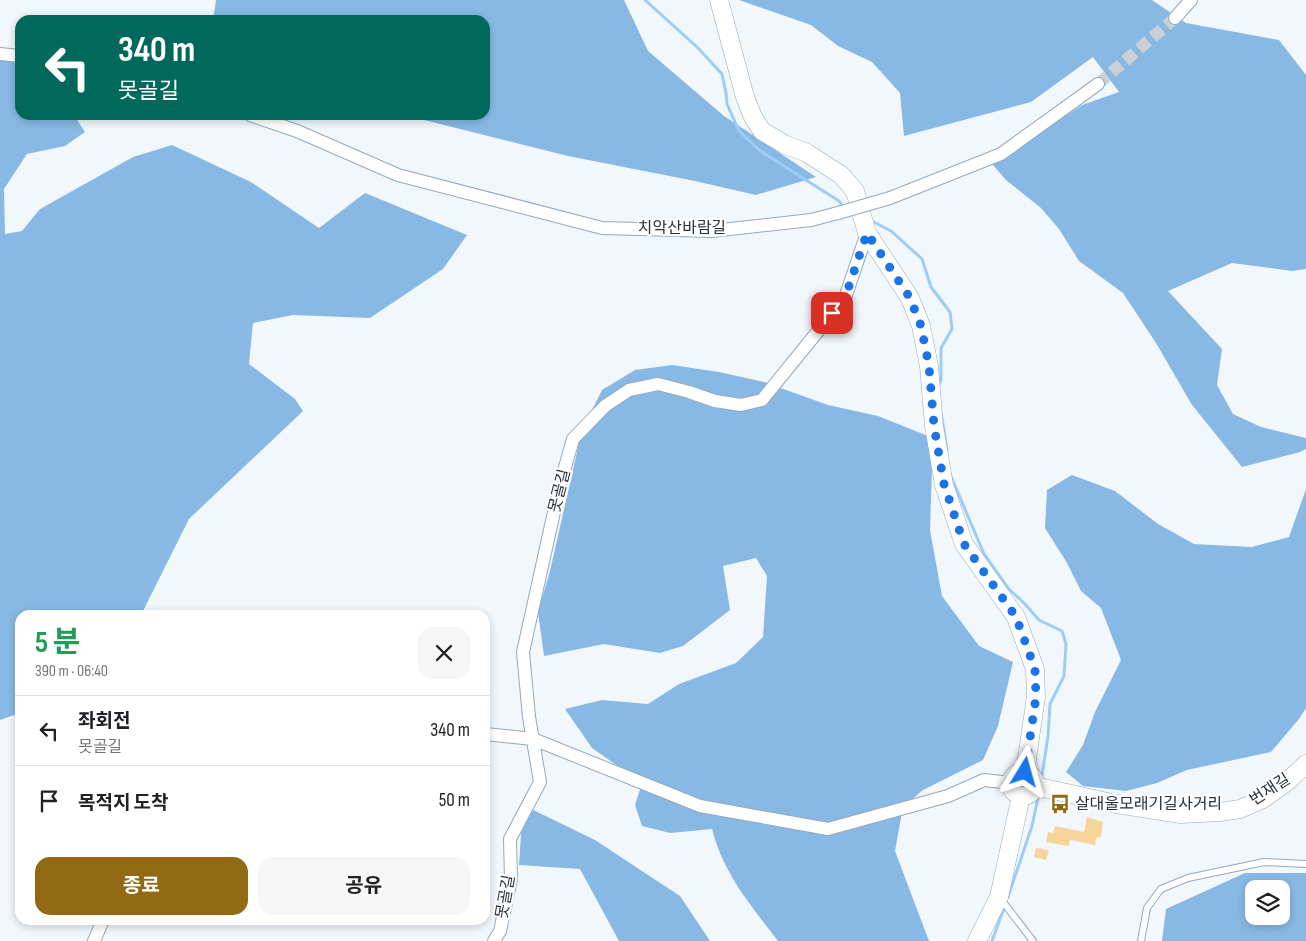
<!DOCTYPE html>
<html lang="ko">
<meta charset="utf-8">
<style>
body{margin:0;font-family:"Sofia Sans Condensed","Noto Sans KR",sans-serif;background:#f6f6f6;color:#202124;height:100vh;display:flex;flex-direction:column;font-size:19px;white-space:nowrap}
*{box-sizing:border-box;margin:0}
p{font-size:16px;color:#757577}
.icon{flex:none;width:28px;height:28px;fill:none;stroke:currentColor;stroke-width:2;stroke-linecap:round;stroke-linejoin:round}
.map{position:relative;flex:1;overflow:hidden}
.sheet{position:absolute;left:15px;top:610px;width:475px;height:315px;display:flex;flex-direction:column;background:#fff;border-radius:15px;box-shadow:0 2px 8px #0003}
.sheet>*{flex:none}
.hud{position:absolute;left:15px;top:15px;width:475px;height:105px;border-radius:15px;box-shadow:0 2px 8px #0003;background:#00695c;color:#fff;overflow:hidden}
.fabs{position:absolute;left:1245px;top:880px;display:grid;gap:10px}
.fabs a{display:grid;place-items:center;width:45px;height:45px;border-radius:10px;background:#fff;box-shadow:0 2px 8px #0003;font-size:25px}
.pin{position:absolute;display:grid;place-items:center;width:42px;height:42px;color:#fff;margin:-21px;border-radius:10px;box-shadow:0 2px 8px #0006}
.me{position:absolute;width:55px;margin:-28px;rotate:8deg;stroke-linejoin:round;filter:drop-shadow(0 0 4px #0008)}
.turn{display:flex;align-items:center;gap:18px;height:105px;padding:0 20px;font-size:22px}
.turn .icon{width:65px;height:65px;stroke-width:2.5}
.turn b{display:block;font-size:35px;line-height:42px}
.round{display:grid;place-items:center;flex:none;width:52px;height:52px;border-radius:15px;background:#f6f6f6}
.summary{display:flex;align-items:center;justify-content:space-between;height:85px;padding:0 20px}
h1{font-size:30px;font-weight:700;line-height:38px;color:#1e9e55}
.cta{display:flex;gap:10px;margin-top:auto;padding:10px 20px}
.cta a{flex:1;height:58px;border-radius:15px;background:#936a14;color:#fff;font-size:20px;font-weight:700;line-height:58px;text-align:center}
.cta a+a{background:#f6f6f6;color:#202124}
ul{padding:0;list-style:none}
li{display:flex;align-items:center;gap:15px;height:70px;padding:0 20px;border-top:1px solid #e0e0e0}
li div{flex:1}
li b{display:block;font-size:19px}
li em{font-style:normal}
.map>svg:first-child{display:block}
.forest{fill:#88b9e4;fill-rule:evenodd}
.lines{fill:none;stroke-linecap:round;stroke-linejoin:round}
.stream{stroke:#9bcdf9;stroke-width:3}
.building{fill:#f6d49c}
.street-tunnel{stroke:#cad0d5;stroke-width:12;stroke-dasharray:12 6;stroke-linecap:butt}
.lane-casing{stroke:#91a9bf;stroke-width:8}
.street-casing{stroke:#91a9bf;stroke-width:14}
.secondary-casing{stroke:#91a9bf;stroke-width:19}
.lane{stroke:#fff;stroke-width:6}
.street{stroke:#fff;stroke-width:12}
.secondary{stroke:#fff;stroke-width:18}
.street-bridge-casing{stroke:#91a9bf;stroke-width:14;stroke-linecap:butt}
.street-bridge{stroke:#fff;stroke-width:12}
.route{stroke:#1a73e8;stroke-width:9;stroke-dasharray:0 16.2}
.labels{text-anchor:middle;dominant-baseline:central;stroke-width:4.5;stroke-linejoin:round;paint-order:stroke}
.street-label{font-size:16px;fill:#29333b;stroke:#fff}
.poi-label{font-size:16px;fill:#29333b;stroke:#fff;text-anchor:start}
</style>
<div class="map">
<svg width="1306" height="941" viewBox="0 0 1306 941">
<rect width="100%" height="100%" fill="#f2f7fc"/>
<!-- forest -->
<path class="forest" d="M 216,0 L 624,0 L 648,51 L 724,116 L 816,177 L 756,195 L 695,181 L 568,156 L 404,115 L 485,115 L 485,20 L 213,20 Z
M 739,0 L 1152,0 L 1186,23 L 1279,40 L 1306,75 L 1306,269 L 1292,271 L 1232,263 L 1168,291 L 1222,349 L 1217,385 L 1233,414 L 1261,427 L 1306,438 L 1306,449 L 1300,452 L 1242,467 L 1192,405 L 1156,343 L 1123,293 L 1079,261 L 1059,229 L 1041,208 L 1006,180 L 992,164 L 1082,105 L 1119,92 L 1093,57 L 1031,102 L 904,136 L 900,93 L 872,62 L 838,46 L 811,25 Z
M 0,48 L 20,54 L 20,115 L 74,115 L 85,132 L 65,146 L 27,154 L 4,189 L 5,234 L 22,231 L 40,209 L 133,157 L 172,145 L 251,182 L 319,228 L 365,193 L 467,235 L 443,269 L 370,318 L 293,315 L 253,323 L 249,364 L 295,399 L 303,411 L 189,519 L 141,615 L 20,615 L 20,713 L 0,720 Z
M 672,365 L 719,372 L 764,382 L 828,405 L 878,416 L 933,438 L 930,530 L 942,596 L 979,646 L 1013,662 L 998,726 L 983,760 L 923,790 L 903,807 L 895,851 L 929,941 L 778,941 C 750,904 724,875 712,829 L 670,833 L 642,826 L 635,805 L 642,783 L 592,748 L 565,709 L 602,700 L 648,704 L 679,684 L 736,663 L 763,637 L 767,576 L 756,558 L 723,566 L 730,610 L 683,646 L 660,653 L 604,644 L 544,656 L 538,612 L 550,571 L 582,430 L 602,390 L 635,370 Z
M 1072,475 L 1115,491 L 1158,524 L 1194,544 L 1252,547 L 1289,537 L 1306,489 L 1306,708 L 1299,719 L 1271,752 L 1187,770 L 1157,783 L 1126,791 L 1083,786 L 1066,772 L 1083,745 L 1095,712 L 1121,660 L 1101,608 L 1081,591 L 1067,563 L 1045,528 L 1047,490 Z
M 523,805 L 595,840 L 680,896 L 710,941 L 619,941 L 580,869 L 519,865 Z
M 1245,873 L 1306,873 L 1306,941 L 1162,941 L 1166,909 ZM 1254,889 L 1281,889 L 1281,916 L 1254,916 Z"/>
<g class="lines">
<!-- stream -->
<path class="stream" d="M 645,0 L 698,48 L 722,74 L 726,93 L 727,104 L 739,131 L 759,150 L 839,201 L 843,207
M 870,220 L 891,231 L 922,259 L 931,287 L 950,312 L 952,329 L 941,348 L 941,379 L 938,388
M 941,412 L 947,450
M 950,474 L 984,554 L 1009,589 L 1025,604 L 1039,620 L 1062,631 L 1066,644 L 1064,676 L 1050,704 L 1048,736 L 1041,782
M 1008,897 L 1032,826 L 1039,793
M 992,941 L 1005,905"/>
</g>
<!-- building -->
<path class="building" d="M 1087,817 L 1103,822 L 1101,837 L 1096,838 L 1095,845 L 1070,840 L 1069,846 L 1046,842 L 1048,832 L 1053,833 L 1055,826 L 1084,832 Z
M 1036,848 L 1049,850 L 1046,860 L 1034,857 Z"/>
<g class="lines">
<!-- street-tunnel -->
<path class="street-tunnel" d="M 1098,84 L 1175,18"/>
<defs>
<path id="lane" d="M 1000,898 L 1033,941
M 1141,941 L 1147,908 L 1161,889 L 1188,878 L 1264,862 L 1306,864"/>
<path id="street" d="M 1175,18 L 1191,0
M 0,54 L 20,56
M 250,115 L 297,131 L 398,175 L 602,228 L 712,231 L 811,220 L 838,213
M 890,198 L 1001,154 L 1098,84
M 485,734 L 533,739 L 700,806 L 828,829 L 948,796 L 984,780 L 1011,783
M 94,941 L 103,920
M 494,941 L 500,931 L 511,879 L 510,839 L 540,782 L 529,717 L 523,652 L 560,485 L 573,439 L 605,406 L 629,390 L 658,384 L 689,392 L 715,401 L 741,405 L 762,400 L 845,298 L 867,233"/>
<path id="secondary" d="M 719,0 L 745,97 L 753,117 L 762,131 L 784,144 L 807,153 L 841,175 L 855,191 L 867,233 L 910,298 L 921,326 L 929,366 L 934,426 L 944,485 L 964,544 L 1016,617 L 1035,669 L 1036,697 L 1025,772
M1011 784a12 12 0 1 1 24 0a12 12 0 1 1-24 0Z
M 1035,786 L 1116,804 L 1181,814 L 1220,812 L 1240,809 L 1263,799 L 1288,781 L 1306,764
M 977,941 L 999,897 L 1021,796"/>
</defs>
<!-- lane casing -->
<use href="#lane" class="lane-casing"/>
<!-- street casing -->
<use href="#street" class="street-casing"/>
<!-- secondary casing -->
<use href="#secondary" class="secondary-casing"/>
<!-- lane -->
<use href="#lane" class="lane"/>
<!-- street -->
<use href="#street" class="street"/>
<!-- secondary -->
<use href="#secondary" class="secondary"/>
<defs>
<path id="street-bridge" d="M 838,213 L 890,198"/>
</defs>
<!-- street-bridge casing -->
<use href="#street-bridge" class="street-bridge-casing"/>
<!-- street-bridge -->
<use href="#street-bridge" class="street-bridge"/>
</g>
<g class="lines">
<!-- route -->
<path class="route" d="M 832,313 L 845,298 L 867,233 L 910,298 L 921,326 L 929,366 L 934,426 L 944,484 L 964,544 L 1016,617 L 1035,669 L 1036,697 L 1025,772"/>
</g>
<!-- icons -->
<defs>
<symbol id="bus-bare" viewBox="-9 -9 18 18"><path d="M-5-6H5V4H4V6H2V4H-2V6H-4V4H-5ZM-3.5-4V0h7V-4ZM-3.5 1.2v1.5H-2V1.2ZM2 1.2v1.5H3.5V1.2Z" fill="#936a14" stroke="#fff" stroke-width="2.5" paint-order="stroke"/></symbol>
</defs>
<g fill-rule="evenodd">
<use href="#bus-bare" x="1046" y="790" width="28" height="28"/>
</g>
<g class="labels">
<!-- street labels -->
<g class="street-label">
<text x="682" y="228">치악산바람길</text>
<text transform="translate(560 491) rotate(-76)">못골길</text>
<text transform="translate(1270 790) rotate(-33)">번재길</text>
<text transform="translate(506 897) rotate(-80)">못골길</text>
</g>
<!-- poi labels -->
<g class="poi-label">
<text x="1075" y="804">살대울모래기길사거리</text>
</g>
</g>
</svg>
<div class="fabs">
<a><svg class="icon" aria-label="layers" viewBox="0 0 24 24"><path d="M12 4l9 5-9 5-9-5zM3 14l9 5 9-5"/></svg></a>
</div>
<div class="pin" style="left:832px;top:313px;background:#d93025"><svg class="icon" aria-label="arrive" viewBox="0 0 24 24"><path d="M6 21V4h12l-3 4 3 4H6"/></svg></div>
<svg class="me" style="left:1025px;top:772px" viewBox="-20 -20 40 40"><path d="M0-17L14 15 0 8-14 15z" fill="#1a73e8" stroke="#fff" stroke-width="4"/></svg>
<div class="hud">
<div class="turn"><svg class="icon" aria-label="left" viewBox="0 0 24 24"><path d="M17 20v-9H6M10 6l-5 5 5 5"/></svg><div><b>340 m</b>못골길</div></div>
</div>
<section class="sheet">
<div class="summary"><div><h1>5 분</h1><p>390 m · 06:40</p></div><a class="round"><svg class="icon" aria-label="close" viewBox="0 0 24 24"><path d="M6 6l12 12M18 6L6 18"/></svg></a></div>
<ul>
<li><svg class="icon" aria-label="left" viewBox="0 0 24 24"><path d="M17 20v-9H6M10 6l-5 5 5 5"/></svg><div><b>좌회전</b><p>못골길</p></div><em>340 m</em></li>
<li><svg class="icon" aria-label="arrive" viewBox="0 0 24 24"><path d="M6 21V4h12l-3 4 3 4H6"/></svg><div><b>목적지 도착</b></div><em>50 m</em></li>
</ul>
<div class="cta"><a>종료</a><a>공유</a></div>
</section>
</div>
